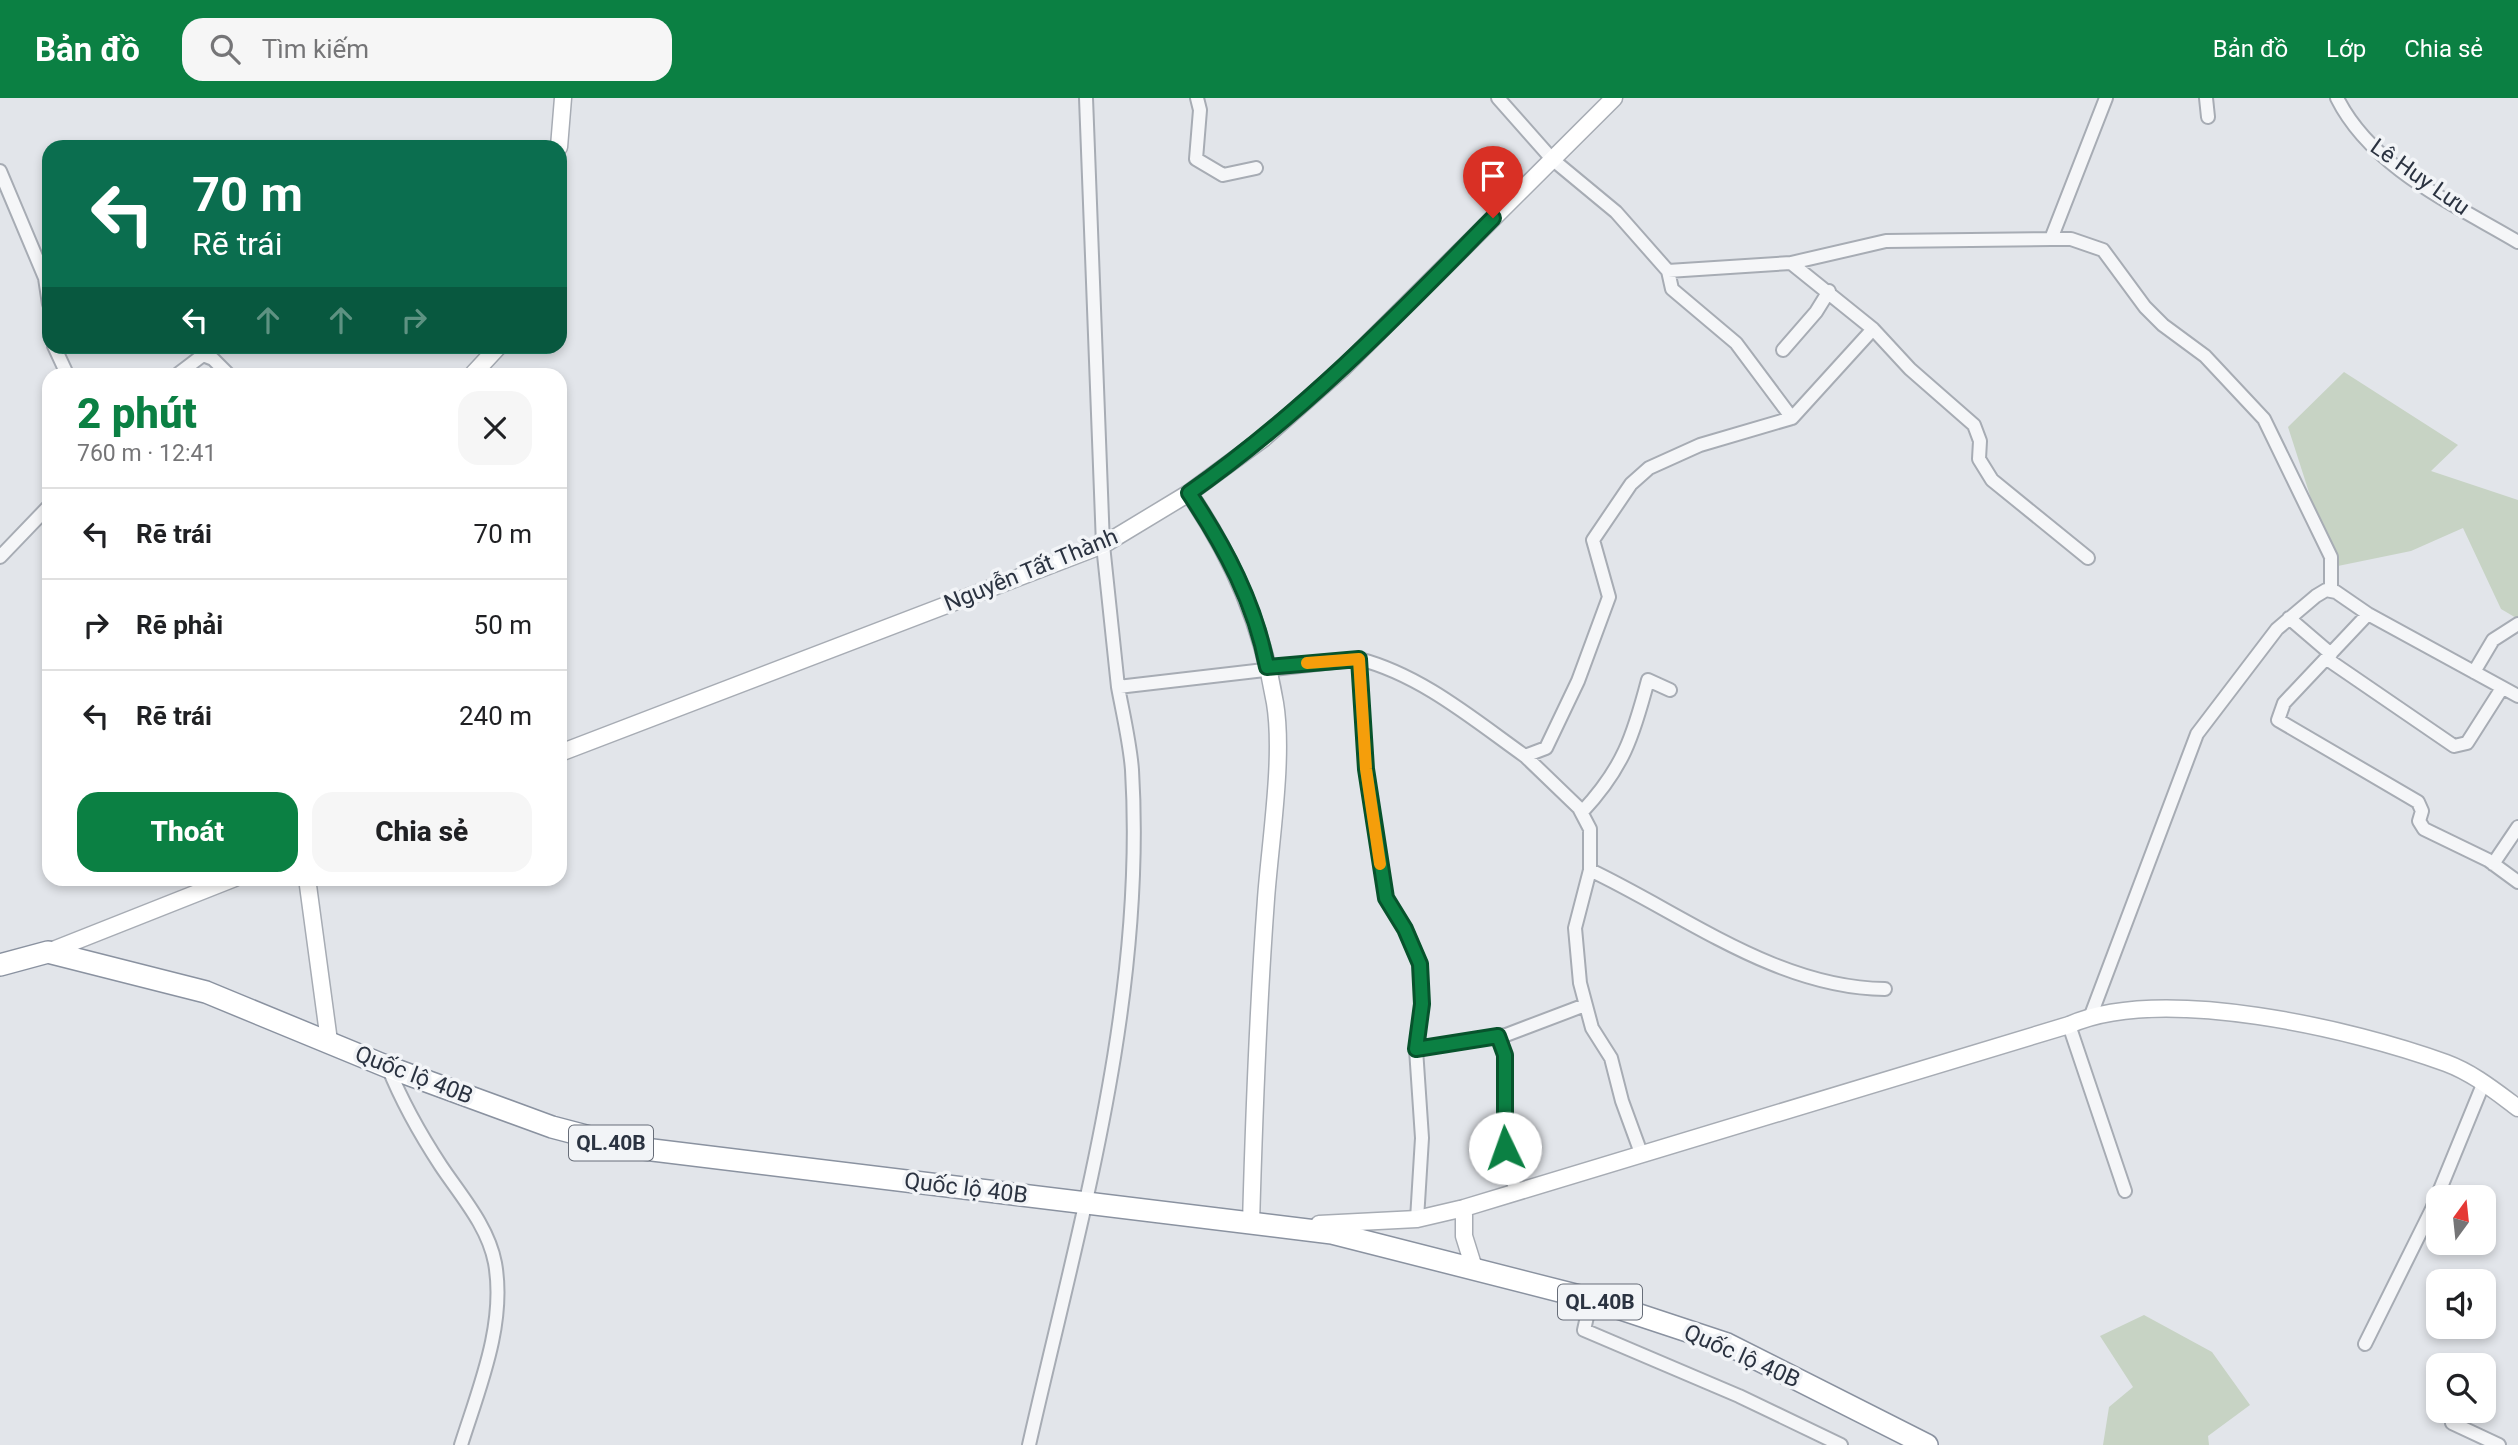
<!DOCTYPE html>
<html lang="vi">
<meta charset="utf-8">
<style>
body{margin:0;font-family:Roboto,sans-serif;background:#f6f6f6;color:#202124;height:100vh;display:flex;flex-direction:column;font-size:26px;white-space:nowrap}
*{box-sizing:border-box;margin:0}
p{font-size:23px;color:#757577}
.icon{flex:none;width:38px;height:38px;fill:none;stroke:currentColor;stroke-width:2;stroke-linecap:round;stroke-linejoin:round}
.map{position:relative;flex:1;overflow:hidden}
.sheet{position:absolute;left:42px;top:270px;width:525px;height:518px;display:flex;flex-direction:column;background:#fff;border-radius:21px;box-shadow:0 4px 10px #0003}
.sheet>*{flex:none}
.guide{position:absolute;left:42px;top:42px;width:525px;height:214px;border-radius:21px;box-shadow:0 4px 10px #0003;background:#0b6e4f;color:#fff;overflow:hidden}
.needle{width:46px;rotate:15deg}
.buttons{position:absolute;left:2426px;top:1087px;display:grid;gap:14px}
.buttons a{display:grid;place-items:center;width:70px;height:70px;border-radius:14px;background:#fff;box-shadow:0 4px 10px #0003;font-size:35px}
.pin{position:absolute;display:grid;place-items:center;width:60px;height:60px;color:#fff;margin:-72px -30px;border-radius:50% 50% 50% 0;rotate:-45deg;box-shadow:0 0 7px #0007}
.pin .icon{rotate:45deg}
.me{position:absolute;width:77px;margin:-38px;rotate:357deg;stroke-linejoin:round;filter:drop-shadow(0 0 5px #0008)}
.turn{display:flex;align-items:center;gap:24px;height:147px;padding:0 35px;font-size:32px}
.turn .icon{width:91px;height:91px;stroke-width:2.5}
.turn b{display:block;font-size:49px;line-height:60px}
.lanes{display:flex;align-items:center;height:66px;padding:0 35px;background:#0003;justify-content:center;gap:35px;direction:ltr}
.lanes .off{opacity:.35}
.round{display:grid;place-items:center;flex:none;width:74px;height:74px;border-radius:21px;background:#f6f6f6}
.head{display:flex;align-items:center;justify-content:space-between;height:119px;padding:0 35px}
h1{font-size:42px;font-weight:800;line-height:52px;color:#0b8043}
.cta{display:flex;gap:14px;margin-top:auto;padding:14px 35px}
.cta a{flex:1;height:80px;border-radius:21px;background:#0b8043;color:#fff;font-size:28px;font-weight:800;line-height:80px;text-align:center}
.cta a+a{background:#f6f6f6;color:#202124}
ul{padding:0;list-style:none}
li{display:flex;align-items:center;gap:21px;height:91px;padding:0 35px;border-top:2px solid #e0e0e0}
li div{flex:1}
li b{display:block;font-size:26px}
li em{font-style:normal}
header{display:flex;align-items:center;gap:42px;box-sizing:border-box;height:98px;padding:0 35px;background:#0b8043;color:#fff}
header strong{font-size:33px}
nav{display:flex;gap:38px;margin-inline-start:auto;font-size:24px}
.search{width:490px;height:63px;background:#f6f6f6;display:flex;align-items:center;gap:18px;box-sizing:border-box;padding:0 24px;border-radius:21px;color:#757577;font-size:26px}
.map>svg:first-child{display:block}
.green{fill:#c7d3c4}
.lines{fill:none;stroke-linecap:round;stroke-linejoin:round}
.street-casing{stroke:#a7acb4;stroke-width:16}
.secondary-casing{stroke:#a7acb4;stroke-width:19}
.highway-casing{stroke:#8a92a0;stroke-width:24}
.street{stroke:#f5f6f8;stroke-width:12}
.secondary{stroke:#fff;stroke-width:16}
.highway{stroke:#fff;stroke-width:21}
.route-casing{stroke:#07532c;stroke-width:18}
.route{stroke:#0b8043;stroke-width:12}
.slow{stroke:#f59e0b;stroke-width:12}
.labels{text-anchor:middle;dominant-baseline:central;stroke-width:7;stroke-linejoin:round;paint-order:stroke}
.shield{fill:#f2f4f7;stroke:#676d78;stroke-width:2}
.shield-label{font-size:21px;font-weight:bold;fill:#2b3341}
.street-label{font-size:23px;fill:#2b3341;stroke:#f2f4f7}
</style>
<header>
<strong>Bản đồ</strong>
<div class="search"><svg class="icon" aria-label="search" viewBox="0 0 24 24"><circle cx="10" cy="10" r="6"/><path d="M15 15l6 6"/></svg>Tìm kiếm</div>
<nav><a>Bản đồ</a><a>Lớp</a><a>Chia sẻ</a></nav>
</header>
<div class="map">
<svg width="2518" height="1347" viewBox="0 0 2518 1347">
<rect width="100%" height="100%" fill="#e2e5ea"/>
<!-- green -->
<path class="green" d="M 2344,274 L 2458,347 L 2431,373 L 2518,402 L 2518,521 L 2501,511 L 2463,430 L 2411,453 L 2333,469 L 2288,329 Z
M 2144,1217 L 2212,1254 L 2250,1307 L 2208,1338 L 2209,1347 L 2103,1347 L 2109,1309 L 2133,1289 L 2100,1238 Z"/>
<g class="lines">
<defs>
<path id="street" d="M 1086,0 L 1103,447 L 1118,589 L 1359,561
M 1197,0 L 1200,12 L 1196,61 L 1223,77 L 1256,70
M 1498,0 L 1552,61 L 1616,114 L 1668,173 L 1791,165 L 1886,143 L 2051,141 L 2106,0
M 2206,0 L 2208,19
M 2337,0 C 2372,70 2454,106 2518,144
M 0,73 L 45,180 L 49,206
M 2051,141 L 2071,141 L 2103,152 L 2145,209 L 2163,227 L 2205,258 L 2264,321 L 2331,459 L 2331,492
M 1791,165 L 1873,231 L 1910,271 L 1974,327 L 1980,343 L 1979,361 L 1992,382 L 2088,460
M 1668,173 L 1672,191 L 1736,245 L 1792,320
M 54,248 L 67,276
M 1783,252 L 1816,214 L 1829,193
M 178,276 L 203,257 L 213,261 L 228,276
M 0,459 L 49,408
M 2368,516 L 2284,605 L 2278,622 L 2418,704 L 2422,713 L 2419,723 L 2424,731 L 2488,762 L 2518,784
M 2289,520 L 2331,556
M 2327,561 L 2454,648 L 2467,645 L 2502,590
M 2474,574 L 2493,542 L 2518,526
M 1525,658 L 1579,710 L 1590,731 L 1590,772 L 1575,830 L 1580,885 L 1592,930 L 1611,960 L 1622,1003 L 1641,1055
M 1582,714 C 1623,670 1633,639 1648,582 L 1670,592
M 2493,766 L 2518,729
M 1590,772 C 1683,816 1777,890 1885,891
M 2091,917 L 2197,636 L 2277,531 L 2316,498 L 2326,492 L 2336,494 L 2368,516 L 2518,598
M 2069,927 L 2125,1093
M 1498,938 L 1505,957 L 1505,1050 L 1516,1095
M 1416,951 L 1506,937 L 1585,907
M 388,969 C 402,1004 420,1036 441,1068 C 461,1098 488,1128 495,1165 C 506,1226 479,1290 461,1347
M 1417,1121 L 1422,1040 L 1416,951 L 1422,906 L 1420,866 L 1405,830 L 1386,800 L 1366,671 L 1359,561 C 1421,577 1473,621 1525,658 L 1546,650 L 1578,583 L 1609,499 L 1593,442 L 1631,386 L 1649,370 L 1700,347 L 1792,320 L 1873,231
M 1591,1201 L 1584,1232 L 1739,1298 L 1841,1347
M 2365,1246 L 2432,1111 L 2484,984
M 2452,1325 L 2499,1347
M 1029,1347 C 1079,1126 1146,902 1132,672 C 1130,645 1123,616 1118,589"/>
<path id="secondary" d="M 559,49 L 563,0
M 473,276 L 499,248
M 1189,395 C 1233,460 1262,527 1275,605 C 1284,659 1270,745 1266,801 C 1258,909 1254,1018 1251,1126 L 1261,1126
M 560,655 L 1103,447 L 1189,395 L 1264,340 L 1341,272 L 1614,0
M 307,780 L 329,943
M 48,854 L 235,780
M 1464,1110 L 1464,1138 L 1474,1170
M 1319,1126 L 1417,1121 L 1464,1110 L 2069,927 C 2161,886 2353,931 2446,965 C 2473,975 2495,993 2518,1010"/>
<path id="highway" d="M 0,867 L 48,854 L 206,894 L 388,969 L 552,1029 L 628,1049 L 1332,1135 L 1591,1201 L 1727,1246 L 1927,1347"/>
</defs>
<!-- street casing -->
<use href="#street" class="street-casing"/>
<!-- secondary casing -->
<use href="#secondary" class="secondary-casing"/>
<!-- highway casing -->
<use href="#highway" class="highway-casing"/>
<!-- street -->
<use href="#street" class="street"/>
<!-- secondary -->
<use href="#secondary" class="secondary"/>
<!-- highway -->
<use href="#highway" class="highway"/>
</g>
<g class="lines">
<defs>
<path id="route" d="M 1493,120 C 1397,218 1302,316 1189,395 C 1225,449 1255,505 1267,569 L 1359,561 L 1366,671 L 1386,800 L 1405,831 L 1420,866 L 1422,906 L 1416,951 L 1498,938 L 1505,957 L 1505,1050"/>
</defs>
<!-- route casing -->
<use href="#route" class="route-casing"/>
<!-- route -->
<use href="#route" class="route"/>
<!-- slow -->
<path class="slow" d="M 1307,565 L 1359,561 L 1366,671 L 1380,766"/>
</g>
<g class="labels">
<!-- shield labels -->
<g class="shield">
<rect x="569" y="1027.5" width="84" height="35" rx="5"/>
<rect x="1558" y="1186.5" width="84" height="35" rx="5"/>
</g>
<g class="shield-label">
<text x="611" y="1045">QL.40B</text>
<text x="1600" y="1204">QL.40B</text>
</g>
<!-- street labels -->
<g class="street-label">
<text transform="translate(2420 79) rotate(35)">Lê Huy Lưu</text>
<text transform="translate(1031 472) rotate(-22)">Nguyễn Tất Thành</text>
<text transform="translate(414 977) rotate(21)">Quốc lộ 40B</text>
<text transform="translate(966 1090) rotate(7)">Quốc lộ 40B</text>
<text transform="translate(1742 1258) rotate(24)">Quốc lộ 40B</text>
</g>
</g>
</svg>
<div class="buttons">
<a><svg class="needle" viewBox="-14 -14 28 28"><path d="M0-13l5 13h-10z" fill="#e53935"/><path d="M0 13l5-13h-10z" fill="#757577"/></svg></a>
<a><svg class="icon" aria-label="sound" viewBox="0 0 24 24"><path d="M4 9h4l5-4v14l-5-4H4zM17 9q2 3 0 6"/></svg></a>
<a><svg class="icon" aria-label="search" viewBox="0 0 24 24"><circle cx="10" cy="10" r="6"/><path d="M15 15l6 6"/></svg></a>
</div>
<div class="pin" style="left:1493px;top:120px;background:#d93025"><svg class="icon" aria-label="arrive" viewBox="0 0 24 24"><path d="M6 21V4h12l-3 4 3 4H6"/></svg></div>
<svg class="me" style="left:1505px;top:1050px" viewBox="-20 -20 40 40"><circle r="19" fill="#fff"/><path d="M0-13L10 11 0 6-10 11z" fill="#0b8043"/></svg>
<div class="guide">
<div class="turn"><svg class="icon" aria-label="left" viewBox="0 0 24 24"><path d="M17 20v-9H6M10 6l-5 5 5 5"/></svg><div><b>70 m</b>Rẽ trái</div></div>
<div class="lanes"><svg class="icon" aria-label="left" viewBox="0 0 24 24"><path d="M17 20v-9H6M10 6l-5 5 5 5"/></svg><svg class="icon off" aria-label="ahead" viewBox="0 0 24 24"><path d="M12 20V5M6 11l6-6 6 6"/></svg><svg class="icon off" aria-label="ahead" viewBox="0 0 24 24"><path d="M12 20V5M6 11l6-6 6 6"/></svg><svg class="icon off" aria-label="right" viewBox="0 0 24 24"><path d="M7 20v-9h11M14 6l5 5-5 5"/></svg></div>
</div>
<section class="sheet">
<div class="head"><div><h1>2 phút</h1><p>760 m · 12:41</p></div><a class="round"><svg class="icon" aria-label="close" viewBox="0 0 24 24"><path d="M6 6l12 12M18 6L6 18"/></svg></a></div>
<ul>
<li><svg class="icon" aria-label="left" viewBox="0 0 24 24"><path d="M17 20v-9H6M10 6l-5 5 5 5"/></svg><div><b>Rẽ trái</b></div><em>70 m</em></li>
<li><svg class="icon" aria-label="right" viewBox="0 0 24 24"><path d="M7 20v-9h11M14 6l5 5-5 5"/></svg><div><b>Rẽ phải</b></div><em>50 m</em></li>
<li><svg class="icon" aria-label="left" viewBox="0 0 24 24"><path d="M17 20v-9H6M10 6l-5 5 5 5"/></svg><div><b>Rẽ trái</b></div><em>240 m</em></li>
</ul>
<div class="cta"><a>Thoát</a><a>Chia sẻ</a></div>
</section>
</div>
